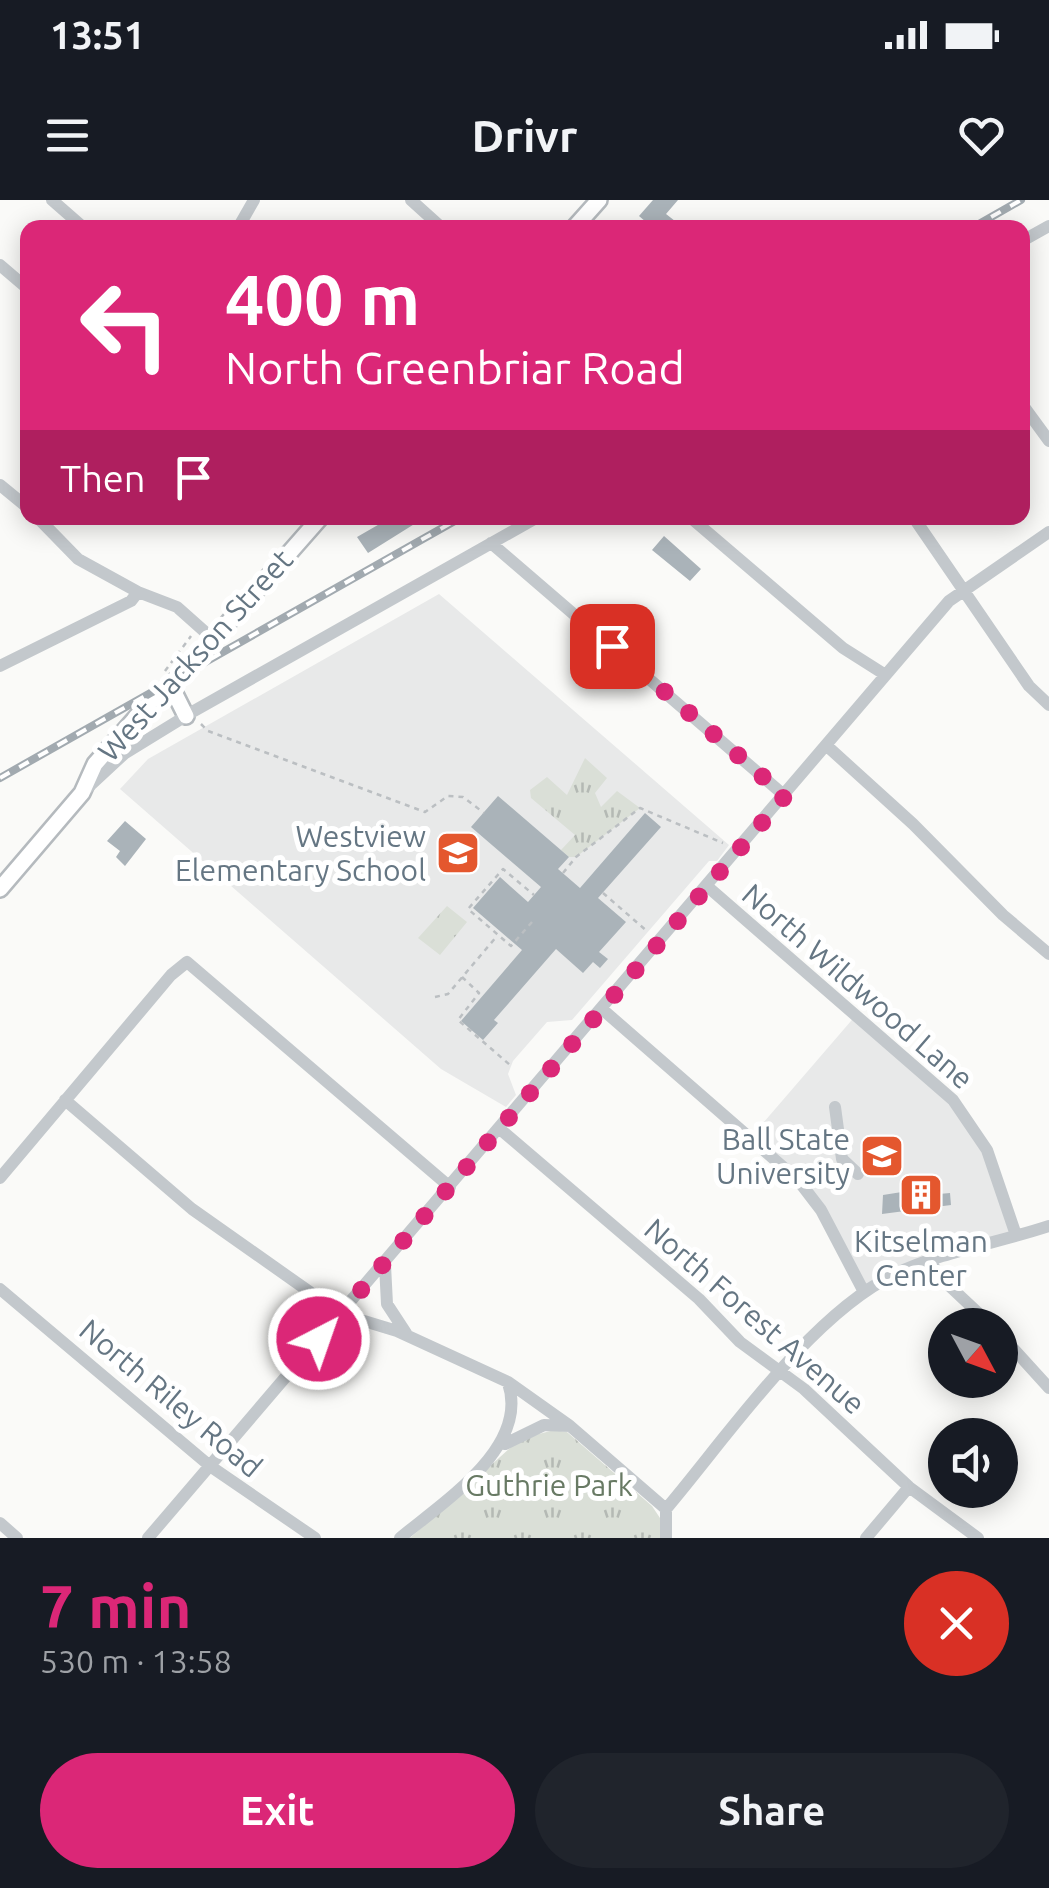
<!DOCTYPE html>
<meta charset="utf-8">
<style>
body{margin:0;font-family:Ubuntu,sans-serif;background:#20242c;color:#f1f3f6;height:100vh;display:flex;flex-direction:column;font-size:38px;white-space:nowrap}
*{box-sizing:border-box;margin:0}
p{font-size:32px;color:#9ea1a6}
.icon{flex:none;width:55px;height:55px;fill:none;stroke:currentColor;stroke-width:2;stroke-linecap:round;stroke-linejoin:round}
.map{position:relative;height:1338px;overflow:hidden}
.panel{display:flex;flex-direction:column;background:#171b24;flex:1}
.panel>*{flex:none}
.guide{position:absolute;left:20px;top:20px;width:1010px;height:305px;border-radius:20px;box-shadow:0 5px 25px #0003;background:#db2777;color:#fff;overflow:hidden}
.needle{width:65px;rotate:131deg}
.controls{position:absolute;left:928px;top:1108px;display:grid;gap:20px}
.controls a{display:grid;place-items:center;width:90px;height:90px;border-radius:50%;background:#171b24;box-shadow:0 5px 25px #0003;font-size:50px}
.pin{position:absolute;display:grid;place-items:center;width:85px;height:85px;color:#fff;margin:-42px;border-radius:20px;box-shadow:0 5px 15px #0006}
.me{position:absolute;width:110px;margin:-55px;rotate:41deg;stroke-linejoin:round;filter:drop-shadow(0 0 8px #0008)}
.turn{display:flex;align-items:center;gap:35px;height:210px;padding:0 40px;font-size:45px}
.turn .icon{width:130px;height:130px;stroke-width:2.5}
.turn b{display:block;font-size:70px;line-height:85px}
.then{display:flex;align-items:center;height:95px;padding:0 40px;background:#0003;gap:20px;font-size:38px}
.round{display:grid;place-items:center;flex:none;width:105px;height:105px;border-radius:52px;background:#20242c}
.summary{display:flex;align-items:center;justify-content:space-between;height:170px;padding:0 40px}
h1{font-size:60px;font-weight:700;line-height:75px;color:#db2777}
.action{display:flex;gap:20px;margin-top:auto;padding:20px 40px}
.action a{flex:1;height:115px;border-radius:60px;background:#db2777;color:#fff;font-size:40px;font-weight:700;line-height:115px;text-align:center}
.action a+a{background:#20242c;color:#f1f3f6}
.status{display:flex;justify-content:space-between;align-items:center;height:70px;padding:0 50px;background:#171b24;direction:ltr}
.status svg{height:28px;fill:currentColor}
header{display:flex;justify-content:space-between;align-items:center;height:130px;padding:0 40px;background:#171b24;font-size:45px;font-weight:700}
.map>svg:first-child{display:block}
.built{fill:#e8e9e9}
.park{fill:url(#park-tufts)}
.building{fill:#aab3b9}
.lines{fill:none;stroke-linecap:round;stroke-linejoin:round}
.major-casing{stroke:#b5babe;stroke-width:20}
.path{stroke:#bbbfc2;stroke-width:2.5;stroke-dasharray:5 5;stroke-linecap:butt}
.minor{stroke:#c3c8cc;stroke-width:12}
.major{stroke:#fff;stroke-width:15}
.rail-casing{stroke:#a2aab0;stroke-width:8}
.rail{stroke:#fff;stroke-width:4;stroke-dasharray:11;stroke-linecap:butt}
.route{stroke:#db2777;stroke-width:18;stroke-dasharray:0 32.4}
.labels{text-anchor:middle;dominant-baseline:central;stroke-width:10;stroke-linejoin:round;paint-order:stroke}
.street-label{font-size:30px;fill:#657683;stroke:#fff}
.poi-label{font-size:30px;fill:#657683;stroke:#fff;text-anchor:end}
.park-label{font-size:30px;fill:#687a64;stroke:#fff}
</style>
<div class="status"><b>13:51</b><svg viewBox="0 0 49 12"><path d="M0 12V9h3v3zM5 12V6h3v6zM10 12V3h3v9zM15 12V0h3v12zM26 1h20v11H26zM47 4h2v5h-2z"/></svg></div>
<header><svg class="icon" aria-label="menu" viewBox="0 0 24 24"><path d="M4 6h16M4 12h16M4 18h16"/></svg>Drivr<svg class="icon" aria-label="heart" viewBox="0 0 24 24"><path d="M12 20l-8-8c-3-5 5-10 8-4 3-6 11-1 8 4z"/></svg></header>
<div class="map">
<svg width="1049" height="1338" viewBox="0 0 1049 1338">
<defs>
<pattern id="park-tufts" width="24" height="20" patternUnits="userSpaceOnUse" patternTransform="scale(2.5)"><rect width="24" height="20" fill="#dadfd7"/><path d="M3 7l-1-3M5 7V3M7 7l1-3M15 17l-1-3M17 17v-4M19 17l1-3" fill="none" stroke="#b4b9b4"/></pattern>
</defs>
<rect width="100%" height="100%" fill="#fafaf8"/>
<!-- built -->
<path class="built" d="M 439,394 L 729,645 L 717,661 L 709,661 L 572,820 L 547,822 L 513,861 L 508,874 L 516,895 L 506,907 L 441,869 L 120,589 L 148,559 Z
M 857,814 L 933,880 L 980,938 L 1016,1035 L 929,1060 L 864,1092 L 821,1010 L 751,937 Z"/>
<!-- park -->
<path class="park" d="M 585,558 L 607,578 L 595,593 L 601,607 L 617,591 L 640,608 L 576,657 L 569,657 L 561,650 L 575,635 L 531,598 L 530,590 L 547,577 L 567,595 Z
M 447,706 L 467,722 L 440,755 L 418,738 Z
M 554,1230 L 567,1232 L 652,1306 L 660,1318 L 660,1338 L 410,1338 L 520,1239 Z"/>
<!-- building -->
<path class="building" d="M 653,0 L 678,0 L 666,14 L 684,28 L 653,28 L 639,16 Z
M 390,318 L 424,318 L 368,353 L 357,337 Z
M 664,336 L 701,369 L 690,381 L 652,350 Z
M 498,596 L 569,657 L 558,669 L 580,688 L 645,613 L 661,627 L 598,698 L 626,722 L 599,752 L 608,759 L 600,768 L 593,762 L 583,773 L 556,749 L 494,820 L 498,823 L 483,840 L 461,821 L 522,750 L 473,708 L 500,677 L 528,702 L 541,687 L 471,627 Z
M 125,621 L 146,639 L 125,666 L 116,657 L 120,651 L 107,641 Z
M 937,976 L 939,994 L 950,993 L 951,1005 L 882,1014 L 883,995 L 927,988 L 926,977 Z"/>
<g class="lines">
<defs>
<path id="major" d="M 574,28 L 599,0
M 171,486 L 186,516
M 0,689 L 82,593 L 95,564 L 150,502 L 182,475 L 320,318"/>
</defs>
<!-- major casing -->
<use href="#major" class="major-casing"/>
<!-- path -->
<path class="path" d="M 165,471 L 191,436
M 201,524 L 208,531 L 425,612 L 448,596 L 463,597 L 484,613
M 563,673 L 576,657 L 640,608 L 723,643
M 603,693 L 648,732
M 532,722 L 511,746 L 468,709 L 503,669 L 534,695
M 462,777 L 479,793 L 458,820 L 510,865
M 435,797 L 448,794 L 497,736"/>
<!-- minor -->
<path class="minor" d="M 52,0 L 84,28
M 411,0 L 442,28
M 238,28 L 254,0
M 1022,41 L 1049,26
M 0,65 L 28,89
M 1022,204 L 1049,241
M 0,285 L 28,308
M 38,318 L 78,359 L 138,392 L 177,407 L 213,439
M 691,318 L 843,448 L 884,474
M 914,318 L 1029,486 L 1049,505
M 491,343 L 785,596
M 0,466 L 131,401 L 138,392
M 827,546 L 913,624 L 1003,715 L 1049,754
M 84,591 L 124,554 L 194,511 L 536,318
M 708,687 L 953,900 L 987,950 L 1016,1035
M 602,809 L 798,980 L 821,1010 L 864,1092
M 65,900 L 192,1009 L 341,1114 L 397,1131 L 508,1182 L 570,1226 L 666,1309
M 835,907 L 842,959 L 858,974
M 501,930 L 699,1099 L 740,1142 L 804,1189 L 909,1287 L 978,1338
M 0,978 L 171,775 L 187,762 L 450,987
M 929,1060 L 942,1079 L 991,1125
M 385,1065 L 387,1104 L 406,1133
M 0,1089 L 210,1266 L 315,1338
M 1000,1134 L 1049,1188
M 505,1244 L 544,1225 L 570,1226
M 0,1323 L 17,1338
M 148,1338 L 949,401 L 1049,332
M 400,1338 C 443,1302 530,1247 508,1183
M 666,1338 L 666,1309 C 727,1237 810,1115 895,1074 C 944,1051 998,1043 1049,1026
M 866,1338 L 909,1287"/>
<!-- major -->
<use href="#major" class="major"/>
<defs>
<path id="rail" d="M 972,28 L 1021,0
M 0,578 L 460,318"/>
</defs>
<!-- rail casing -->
<use href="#rail" class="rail-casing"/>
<!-- rail -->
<use href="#rail" class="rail"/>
</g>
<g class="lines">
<!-- route -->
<path class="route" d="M 319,1139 L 785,596 L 612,446"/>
</g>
<!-- icons -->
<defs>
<symbol id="school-square" viewBox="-11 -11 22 22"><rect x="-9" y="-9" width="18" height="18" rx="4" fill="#e4572e" stroke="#fff"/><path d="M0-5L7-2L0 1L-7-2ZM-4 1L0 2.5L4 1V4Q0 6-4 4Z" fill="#fff"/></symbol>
<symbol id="university-square" viewBox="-11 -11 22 22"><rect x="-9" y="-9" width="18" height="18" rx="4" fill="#e4572e" stroke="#fff"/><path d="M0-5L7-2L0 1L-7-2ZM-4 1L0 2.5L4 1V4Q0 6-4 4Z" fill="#fff"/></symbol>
<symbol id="building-square" viewBox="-11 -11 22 22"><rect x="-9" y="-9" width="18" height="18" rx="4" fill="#e4572e" stroke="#fff"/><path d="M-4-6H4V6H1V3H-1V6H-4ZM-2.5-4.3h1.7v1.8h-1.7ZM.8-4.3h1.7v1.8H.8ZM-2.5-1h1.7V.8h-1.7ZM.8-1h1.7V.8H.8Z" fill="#fff"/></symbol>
</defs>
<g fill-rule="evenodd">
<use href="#school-square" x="433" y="628" width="50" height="50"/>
<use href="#university-square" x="857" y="931" width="50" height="50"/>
<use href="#building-square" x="896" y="970" width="50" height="50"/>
</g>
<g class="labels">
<!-- street labels -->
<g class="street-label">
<text transform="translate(195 455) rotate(-48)">West Jackson Street</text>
<text transform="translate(858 786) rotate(41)">North Wildwood Lane</text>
<text transform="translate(755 1116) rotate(41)">North Forest Avenue</text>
<text transform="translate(171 1198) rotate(40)">North Riley Road</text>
</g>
<!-- poi labels -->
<g class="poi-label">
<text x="426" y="636">Westview<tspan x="426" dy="34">Elementary School</tspan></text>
<text x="850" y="939">Ball State<tspan x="850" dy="34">University</tspan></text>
<text x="921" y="1041" text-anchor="middle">Kitselman<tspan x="921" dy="34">Center</tspan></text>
</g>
<!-- park labels -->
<g class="park-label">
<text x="549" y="1285">Guthrie Park</text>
</g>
</g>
</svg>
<div class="controls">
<a><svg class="needle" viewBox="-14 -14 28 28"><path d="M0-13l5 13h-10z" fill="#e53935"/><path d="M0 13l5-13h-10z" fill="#9ea1a6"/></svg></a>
<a><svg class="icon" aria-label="sound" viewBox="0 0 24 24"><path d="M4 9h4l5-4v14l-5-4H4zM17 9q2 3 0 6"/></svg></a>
</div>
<div class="pin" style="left:612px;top:446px;background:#d93025"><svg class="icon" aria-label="arrive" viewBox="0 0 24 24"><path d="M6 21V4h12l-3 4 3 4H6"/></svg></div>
<svg class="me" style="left:319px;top:1139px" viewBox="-20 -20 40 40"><circle r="17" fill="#db2777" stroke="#fff" stroke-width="3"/><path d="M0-11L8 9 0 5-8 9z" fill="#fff"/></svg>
<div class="guide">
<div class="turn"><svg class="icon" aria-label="left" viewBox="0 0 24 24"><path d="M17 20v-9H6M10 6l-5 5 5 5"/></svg><div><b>400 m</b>North Greenbriar Road</div></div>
<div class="then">Then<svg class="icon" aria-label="arrive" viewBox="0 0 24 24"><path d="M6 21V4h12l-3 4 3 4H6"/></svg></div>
</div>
</div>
<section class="panel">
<div class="summary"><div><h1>7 min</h1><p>530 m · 13:58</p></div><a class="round" style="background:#d93025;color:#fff"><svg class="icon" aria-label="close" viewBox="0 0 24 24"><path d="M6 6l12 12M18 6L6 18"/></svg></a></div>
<div class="action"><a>Exit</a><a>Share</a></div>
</section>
